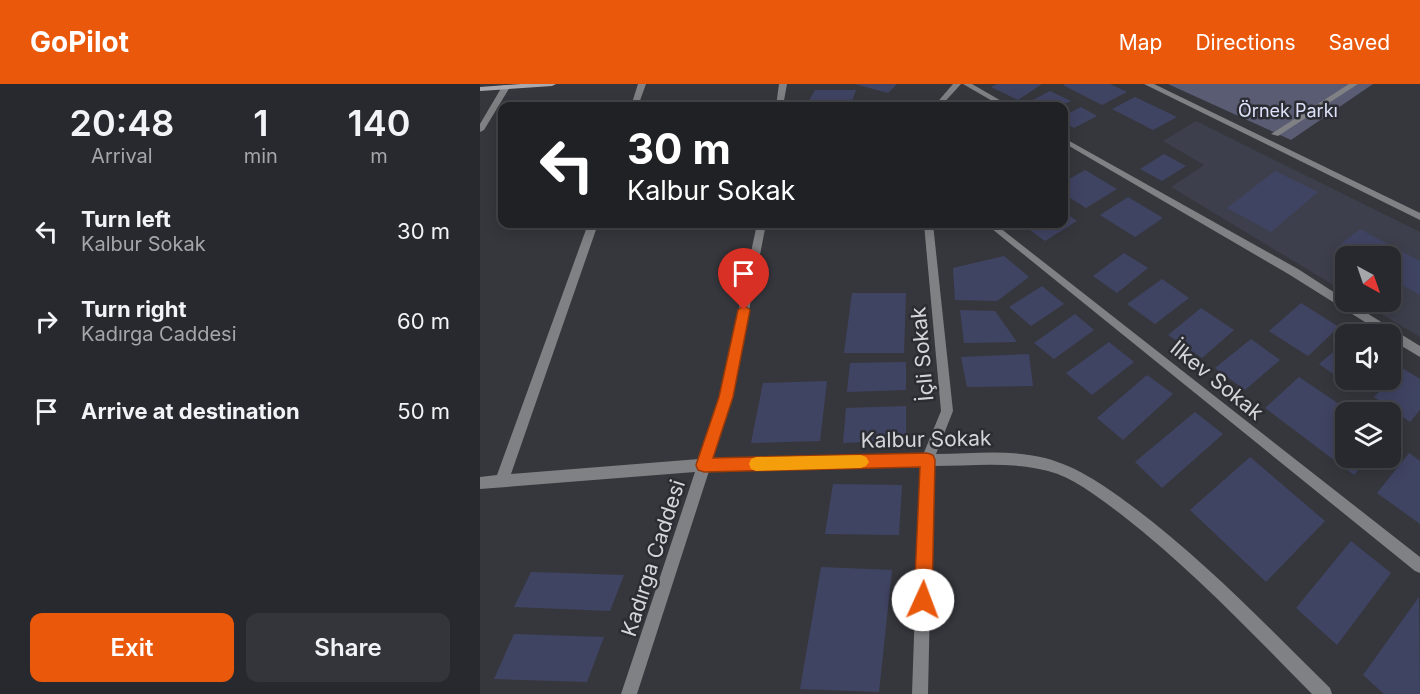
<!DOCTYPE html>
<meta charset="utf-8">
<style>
body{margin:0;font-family:Inter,sans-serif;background:#34353a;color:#f1f3f6;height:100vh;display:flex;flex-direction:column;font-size:22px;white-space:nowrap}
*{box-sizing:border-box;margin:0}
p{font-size:20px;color:#a5a6aa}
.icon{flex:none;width:33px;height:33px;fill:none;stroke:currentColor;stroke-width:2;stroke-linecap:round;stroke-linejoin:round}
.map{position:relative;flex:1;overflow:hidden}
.panel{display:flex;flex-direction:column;background:#28292e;width:480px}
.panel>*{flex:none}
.guide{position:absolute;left:18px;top:18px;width:570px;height:126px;border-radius:12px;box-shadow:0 3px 15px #0003,0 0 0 2px #44454a;background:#202124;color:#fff;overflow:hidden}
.needle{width:39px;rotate:140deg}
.controls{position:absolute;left:855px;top:162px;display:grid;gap:12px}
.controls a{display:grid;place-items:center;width:66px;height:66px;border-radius:12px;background:#28292e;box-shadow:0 3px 15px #0003,0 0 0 2px #44454a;font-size:30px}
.pin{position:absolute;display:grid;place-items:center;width:51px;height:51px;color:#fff;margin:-62px -26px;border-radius:50% 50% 50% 0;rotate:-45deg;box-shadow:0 0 6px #0007}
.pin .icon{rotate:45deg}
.me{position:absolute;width:66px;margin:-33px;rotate:2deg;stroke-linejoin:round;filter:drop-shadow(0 0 4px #0008)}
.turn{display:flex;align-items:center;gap:21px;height:126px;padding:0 30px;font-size:27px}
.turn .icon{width:78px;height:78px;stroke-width:2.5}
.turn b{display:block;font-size:42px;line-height:51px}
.eta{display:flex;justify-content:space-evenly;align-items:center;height:102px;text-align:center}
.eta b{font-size:36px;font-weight:600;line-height:42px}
.primary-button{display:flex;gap:12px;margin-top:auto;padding:12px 30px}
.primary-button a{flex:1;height:69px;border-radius:12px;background:#ea580c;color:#fff;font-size:24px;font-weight:600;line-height:69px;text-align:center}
.primary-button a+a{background:#34353a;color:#f1f3f6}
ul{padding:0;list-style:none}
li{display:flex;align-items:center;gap:18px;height:90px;padding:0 30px}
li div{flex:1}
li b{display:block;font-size:22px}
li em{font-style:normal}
header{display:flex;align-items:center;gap:36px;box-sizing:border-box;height:84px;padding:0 30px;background:#ea580c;color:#fff}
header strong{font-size:28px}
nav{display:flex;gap:33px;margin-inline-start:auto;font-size:21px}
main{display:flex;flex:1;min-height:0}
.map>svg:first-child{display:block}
.built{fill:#3d3f4c}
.green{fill:#595c72}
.building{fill:#404463}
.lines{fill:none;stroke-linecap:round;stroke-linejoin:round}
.pedestrian{fill:#808184;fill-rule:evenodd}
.minor{fill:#808184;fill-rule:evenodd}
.tertiary{fill:#808184;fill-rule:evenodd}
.secondary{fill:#a9aab0;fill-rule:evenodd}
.route{fill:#ea580c;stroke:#983908;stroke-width:1.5}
.slow{fill:#f59e0b}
.labels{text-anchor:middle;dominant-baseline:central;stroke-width:5;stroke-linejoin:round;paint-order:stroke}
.far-park-label{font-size:18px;fill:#dde2fa;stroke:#2c2d33}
.street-label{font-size:21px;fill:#d4d5d9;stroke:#2c2d33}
</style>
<header>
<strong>GoPilot</strong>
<nav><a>Map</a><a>Directions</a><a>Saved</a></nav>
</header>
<main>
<section class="panel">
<div class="eta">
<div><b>20:48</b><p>Arrival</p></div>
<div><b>1</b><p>min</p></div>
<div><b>140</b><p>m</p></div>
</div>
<ul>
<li><svg class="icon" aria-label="left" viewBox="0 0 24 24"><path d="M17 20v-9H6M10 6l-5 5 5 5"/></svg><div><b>Turn left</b><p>Kalbur Sokak</p></div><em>30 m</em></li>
<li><svg class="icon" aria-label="right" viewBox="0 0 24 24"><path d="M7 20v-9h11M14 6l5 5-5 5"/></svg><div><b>Turn right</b><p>Kadırga Caddesi</p></div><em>60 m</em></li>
<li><svg class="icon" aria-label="arrive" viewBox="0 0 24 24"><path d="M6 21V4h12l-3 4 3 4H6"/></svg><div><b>Arrive at destination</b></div><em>50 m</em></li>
</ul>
<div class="primary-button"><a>Exit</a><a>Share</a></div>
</section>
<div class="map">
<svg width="940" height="610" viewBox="0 0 940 610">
<rect width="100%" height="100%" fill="#36373d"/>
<!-- built -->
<path class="built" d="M 716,37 L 940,148 L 940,253 L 881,218 L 910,218 L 910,172 L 866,172 L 865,208 L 691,103 L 724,81 L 683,57 Z"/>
<!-- green -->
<path class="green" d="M 688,0 L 893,0 L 811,56 Z"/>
<!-- building -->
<path class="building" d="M 375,0 L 417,0 L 408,9 Z
M 517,0 L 562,0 L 538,16 L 511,3 Z
M 586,0 L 630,0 L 647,8 L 622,21 L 583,1 Z
M 335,6 L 376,6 L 370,22 L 326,22 Z
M 570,7 L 591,17 L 579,22 L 549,22 L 545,20 Z
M 655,13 L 697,33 L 673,46 L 632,25 Z
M 276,17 L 275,22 L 227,22 L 227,21 Z
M 601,23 L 617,32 L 594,44 L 584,38 L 584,32 Z
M 684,70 L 706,82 L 682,97 L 660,85 Z
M 605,86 L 637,105 L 606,124 L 584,110 L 584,98 Z
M 795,87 L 838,108 L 791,148 L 747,124 Z
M 648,113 L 683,134 L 655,153 L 620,131 Z
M 584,128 L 597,137 L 565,157 L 546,143 L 552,140 L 584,140 Z
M 880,145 L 940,177 L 940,211 L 910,194 L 910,172 L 872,172 L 856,164 Z
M 644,169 L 668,184 L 637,209 L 613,192 Z
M 524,172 L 549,193 L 517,217 L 475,216 L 473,184 Z
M 682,195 L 709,214 L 675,240 L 647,220 Z
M 562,202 L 584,220 L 551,242 L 529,223 Z
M 372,209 L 426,209 L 424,269 L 364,269 Z
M 821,219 L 859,243 L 828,272 L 789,247 Z
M 721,224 L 754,246 L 722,274 L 688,251 Z
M 480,226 L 515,227 L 537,258 L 484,259 Z
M 595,230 L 614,246 L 574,275 L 554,259 Z
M 771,255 L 800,276 L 765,306 L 735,284 Z
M 866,257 L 866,296 L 890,296 L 878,307 L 839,280 Z
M 629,258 L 654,278 L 612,311 L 586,289 Z
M 549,270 L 553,302 L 487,303 L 481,273 Z
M 426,278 L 426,306 L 367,308 L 370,279 Z
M 922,284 L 940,295 L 940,326 L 930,338 L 894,313 Z
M 667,291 L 693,310 L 643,356 L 617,334 Z
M 819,293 L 871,328 L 866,328 L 866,374 L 889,374 L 874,391 L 785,324 Z
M 347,297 L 340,357 L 271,359 L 283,299 Z
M 426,322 L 426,356 L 363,359 L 366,324 Z
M 715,328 L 743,350 L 682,404 L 655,378 Z
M 929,369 L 940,377 L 940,440 L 897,409 Z
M 770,373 L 845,437 L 786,498 L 710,426 Z
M 353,400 L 422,401 L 419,451 L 345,450 Z
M 871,457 L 911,489 L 857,561 L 816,524 Z
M 341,483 L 412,486 L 399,608 L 320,605 Z
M 51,488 L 144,491 L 130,527 L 34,523 Z
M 939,513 L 940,610 L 904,610 L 883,591 Z
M 34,550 L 124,553 L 107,598 L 14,595 Z"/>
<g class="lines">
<!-- pedestrian -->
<path class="pedestrian" d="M 869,0 L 878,0 L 798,52 L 791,50 Z"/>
<!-- minor -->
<path class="minor" d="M 158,0 L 166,0 L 158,22 L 151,22 Z
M 299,0 L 307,0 L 303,22 L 296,22 Z
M 473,0 L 481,0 L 461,22 L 454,22 Z
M 483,0 L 492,0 L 530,22 L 521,22 Z
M 23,1 L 30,3 L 4,46 L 0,48 L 0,40 Z
M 584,54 L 818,185 L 866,216 L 866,218 L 869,218 L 940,262 L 940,273 L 910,255 L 910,250 L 904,250 L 810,191 L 584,59 Z
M 108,140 L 118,140 L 31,390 L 219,375 L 240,313 L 277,140 L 286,140 L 252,313 L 232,375 L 443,371 L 461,327 L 444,140 L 453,140 L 473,327 L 456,370 C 492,370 530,365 565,374 C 599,383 628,404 656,425 C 726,478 787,542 850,604 L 852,610 L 832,610 C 771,548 711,485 642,431 C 619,414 595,394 568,387 C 531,377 491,382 453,382 L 448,610 L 432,610 L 440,383 L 229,387 L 157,610 L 141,610 L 215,388 L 0,405 L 0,393 L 17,391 Z
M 506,140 L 515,140 L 940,473 L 940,489 L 935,487 Z"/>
<!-- tertiary -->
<path class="tertiary" d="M 664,0 L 674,0 L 940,129 L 940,136 Z"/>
<!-- secondary -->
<path class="secondary" d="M 41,0 L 76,0 L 72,2 L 0,7 L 0,3 Z"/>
</g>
<!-- route -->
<path class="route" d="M 264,221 L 270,226 L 253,313 L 233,374 L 447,369 L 453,371 L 455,376 L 452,516 L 449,523 L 443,525 L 437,523 L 434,516 L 440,383 L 224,388 L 218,386 L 216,381 L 239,313 L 258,226 Z"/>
<!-- slow -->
<path class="slow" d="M 381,371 L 386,373 L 389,378 L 386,382 L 381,384 L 276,387 L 271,385 L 269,380 L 271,375 L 276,373 Z"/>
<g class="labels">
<!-- far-park labels -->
<g class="far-park-label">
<text x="808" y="26">Örnek Parkı</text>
</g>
<!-- street labels -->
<g class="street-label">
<text transform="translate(442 270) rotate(-95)">İçli Sokak</text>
<text transform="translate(737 296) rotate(39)">İlkev Sokak</text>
<text transform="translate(446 355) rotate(-1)">Kalbur Sokak</text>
<text transform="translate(173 474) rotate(-72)">Kadırga Caddesi</text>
</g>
</g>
</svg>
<div class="controls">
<a><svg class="needle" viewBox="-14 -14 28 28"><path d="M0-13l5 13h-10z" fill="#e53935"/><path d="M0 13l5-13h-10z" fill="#a5a6aa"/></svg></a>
<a><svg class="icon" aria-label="sound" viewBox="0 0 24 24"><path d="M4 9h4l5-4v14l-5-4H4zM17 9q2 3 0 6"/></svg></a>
<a><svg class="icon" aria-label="layers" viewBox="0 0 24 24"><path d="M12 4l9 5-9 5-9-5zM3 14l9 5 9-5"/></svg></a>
</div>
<div class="pin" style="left:264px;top:226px;background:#d93025"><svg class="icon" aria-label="arrive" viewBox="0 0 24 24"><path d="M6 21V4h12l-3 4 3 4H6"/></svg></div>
<svg class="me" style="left:443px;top:516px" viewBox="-20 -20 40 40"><circle r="19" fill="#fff"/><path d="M0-13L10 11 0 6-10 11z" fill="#ea580c"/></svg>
<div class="guide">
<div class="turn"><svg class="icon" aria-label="left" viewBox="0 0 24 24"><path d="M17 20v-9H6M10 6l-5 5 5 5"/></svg><div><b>30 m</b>Kalbur Sokak</div></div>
</div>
</div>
</main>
